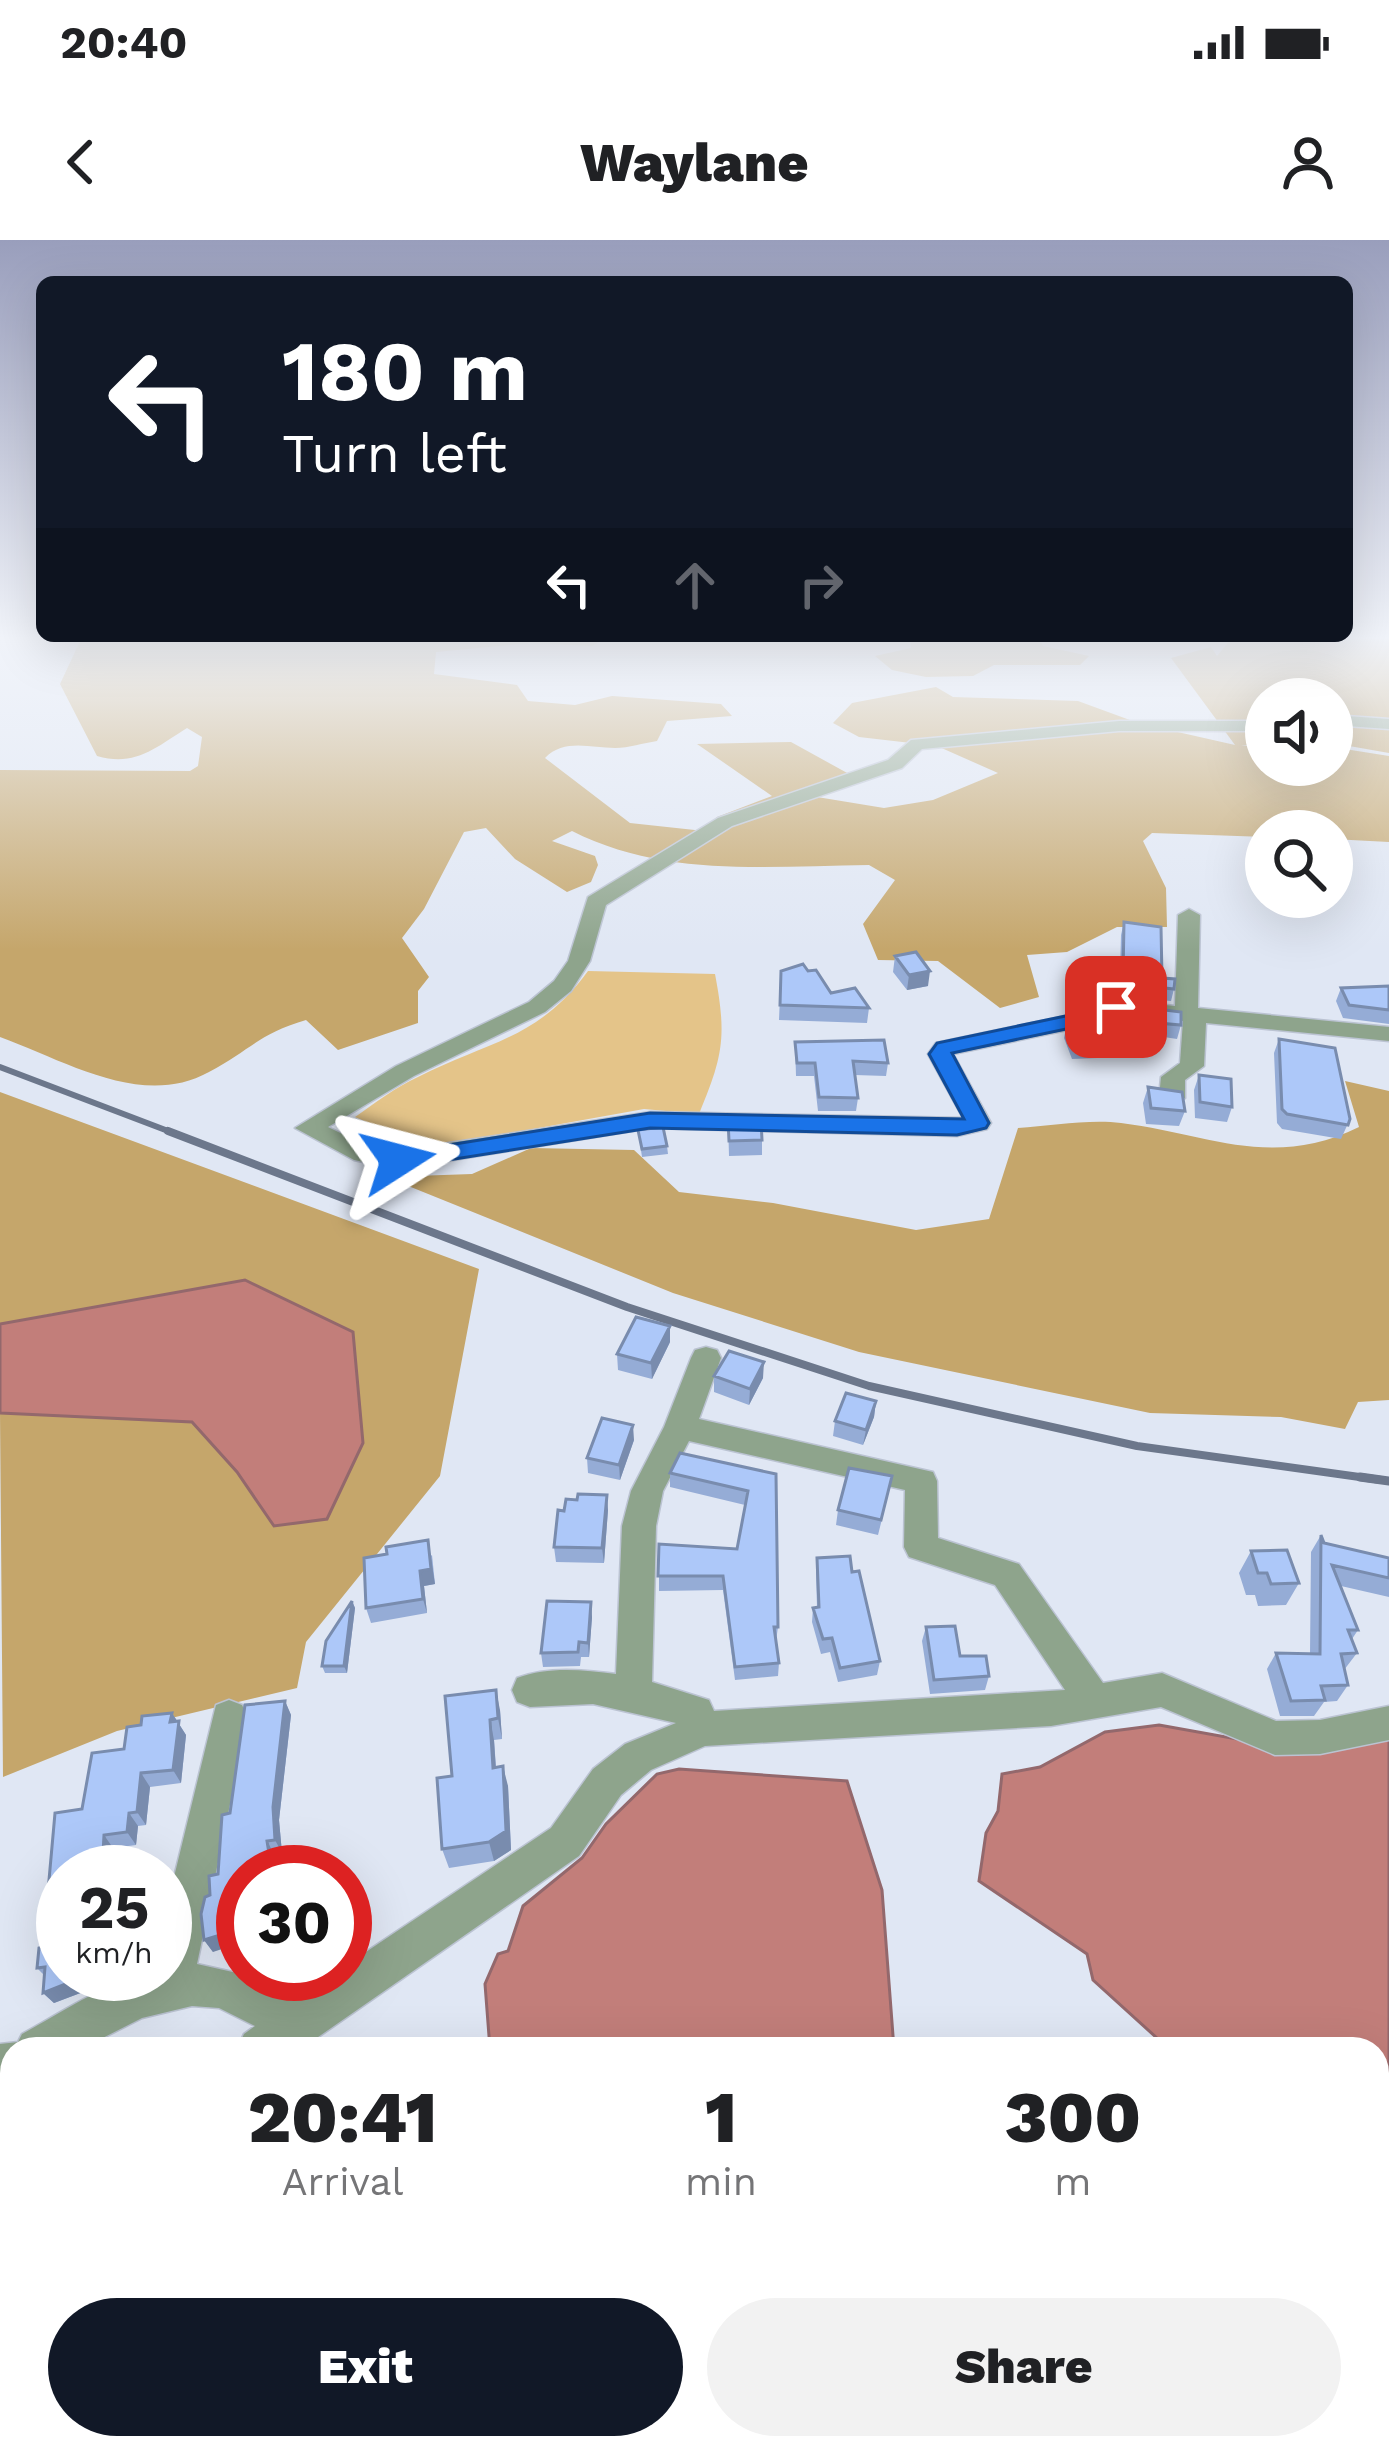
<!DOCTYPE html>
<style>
body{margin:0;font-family:"Work Sans",sans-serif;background:#f2f2f2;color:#202124;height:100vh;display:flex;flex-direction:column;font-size:45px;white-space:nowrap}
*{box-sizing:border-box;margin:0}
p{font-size:39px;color:#757577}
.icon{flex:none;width:66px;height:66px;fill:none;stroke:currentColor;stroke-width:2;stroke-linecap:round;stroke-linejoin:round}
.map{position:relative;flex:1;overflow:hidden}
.details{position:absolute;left:0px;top:1797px;width:1389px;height:423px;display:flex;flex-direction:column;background:#fff;border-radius:36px 36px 0 0;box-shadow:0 12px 48px #0002}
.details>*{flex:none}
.guide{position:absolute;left:36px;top:36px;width:1317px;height:366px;border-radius:18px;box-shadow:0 12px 48px #0002;background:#111827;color:#fff;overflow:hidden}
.fabs{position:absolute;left:1245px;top:438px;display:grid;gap:24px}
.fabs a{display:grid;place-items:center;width:108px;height:108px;border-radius:50%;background:#fff;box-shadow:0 12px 48px #0002;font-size:60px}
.speed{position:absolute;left:36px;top:1605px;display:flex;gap:24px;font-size:60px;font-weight:700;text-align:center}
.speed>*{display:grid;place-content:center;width:156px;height:156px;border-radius:50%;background:#fff;box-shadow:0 12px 48px #0002;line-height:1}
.speed small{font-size:30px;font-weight:400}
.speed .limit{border:18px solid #d22;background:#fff;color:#111}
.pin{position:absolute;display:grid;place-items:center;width:102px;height:102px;color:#fff;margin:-51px;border-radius:24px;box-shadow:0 6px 18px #0006}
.me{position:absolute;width:132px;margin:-66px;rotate:81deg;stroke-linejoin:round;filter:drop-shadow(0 0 9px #0008)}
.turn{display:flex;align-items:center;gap:42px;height:252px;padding:0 48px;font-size:54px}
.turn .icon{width:156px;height:156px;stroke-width:2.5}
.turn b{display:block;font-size:84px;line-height:102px}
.lanes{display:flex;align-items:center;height:114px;padding:0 48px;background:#0003;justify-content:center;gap:60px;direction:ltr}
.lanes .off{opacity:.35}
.eta{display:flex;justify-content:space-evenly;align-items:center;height:204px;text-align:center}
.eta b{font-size:72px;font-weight:800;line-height:84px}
.cta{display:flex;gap:24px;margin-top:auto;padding:24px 48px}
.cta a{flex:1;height:138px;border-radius:72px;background:#111827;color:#fff;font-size:48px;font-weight:800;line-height:138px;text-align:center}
.cta a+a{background:#f2f2f2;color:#202124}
.status{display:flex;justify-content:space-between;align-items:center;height:84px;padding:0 60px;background:#fff;direction:ltr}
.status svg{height:33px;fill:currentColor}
header{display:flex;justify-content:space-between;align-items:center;height:156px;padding:0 48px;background:#fff;font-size:54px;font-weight:800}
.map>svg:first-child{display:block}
.green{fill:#e4c489}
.forest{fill:#c5a66b}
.water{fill:#c27e7a;stroke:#93686c;stroke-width:3}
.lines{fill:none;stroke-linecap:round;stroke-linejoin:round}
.minor-casing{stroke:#bbc3d2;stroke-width:3}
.minor{fill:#8ea48c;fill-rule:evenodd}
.rail-far2{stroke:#6c778b;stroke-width:6}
.rail-far1{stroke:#6c778b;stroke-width:8}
.rail{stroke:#6c778b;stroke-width:9}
.wall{fill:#95acd6}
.shaded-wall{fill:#798cae}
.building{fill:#adc8f9;stroke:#798cae;stroke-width:3}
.route{fill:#1a73e8;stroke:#114b97;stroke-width:3}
</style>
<div class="status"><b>20:40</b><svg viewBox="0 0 49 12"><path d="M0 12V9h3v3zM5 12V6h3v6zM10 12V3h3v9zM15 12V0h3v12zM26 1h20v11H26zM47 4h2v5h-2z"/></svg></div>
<header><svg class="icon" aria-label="back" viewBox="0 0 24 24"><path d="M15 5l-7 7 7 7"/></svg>Waylane<svg class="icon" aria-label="person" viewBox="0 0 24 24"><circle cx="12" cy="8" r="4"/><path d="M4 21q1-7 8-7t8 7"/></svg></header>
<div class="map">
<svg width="1389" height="2219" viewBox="0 0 1389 2219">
<rect width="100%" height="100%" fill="#e0e7f4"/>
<!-- green -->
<path class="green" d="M 588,731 L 715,734 C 727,797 723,816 699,874 L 644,869 L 428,908 L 355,877 C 375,863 396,847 418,837 C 487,802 539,799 588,731 Z"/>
<!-- forest -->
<path class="forest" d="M 81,399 L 604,399 L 592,406 L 530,403 L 436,412 L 434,434 L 517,445 L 528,461 L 575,465 L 612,456 L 721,464 L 732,476 L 667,481 L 657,501 C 643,503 629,508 615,508 C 591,508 564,498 545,518 L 630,583 L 704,591 L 717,577 L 772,556 L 697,504 L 791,502 L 849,534 L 817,557 L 884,568 L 933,560 L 998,533 L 937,506 L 859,497 L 833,483 L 852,463 L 936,447 L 953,457 L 1078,461 L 1138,483 L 1235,505 L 1171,418 L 1211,407 L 1217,416 L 1231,399 L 1389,399 L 1389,513 L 1332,503 L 1332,459 L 1266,459 L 1266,506 L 1241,505 L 1266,509 L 1266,525 L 1332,525 L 1332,507 L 1389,516 L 1389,602 L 1332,599 L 1332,591 L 1266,591 L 1266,597 L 1152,593 L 1143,601 L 1166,648 L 1167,687 L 1117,687 L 1067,712 L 1027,715 L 1039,757 L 1000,768 L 938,721 L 878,720 L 863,684 L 895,640 L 869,625 C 767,626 665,638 572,591 L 552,601 L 595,616 L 598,625 L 591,642 L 567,652 L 515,619 L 486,588 L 464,592 L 424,669 L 402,698 L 429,737 L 418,751 L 418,783 L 338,810 L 306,780 C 258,794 249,811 209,832 C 142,869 66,821 0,797 L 0,530 L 190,531 L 198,526 L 202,497 L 187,488 C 155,508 135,527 97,516 L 60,444 Z
M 910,399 L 1039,399 L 1043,406 L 1089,416 L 1080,425 L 994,425 L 973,436 L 926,437 L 892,430 L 875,416 L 911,408 Z
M 1345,841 L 1389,851 L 1389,1160 L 1358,1162 L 1345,1189 L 1281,1177 L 1150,1173 L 859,1112 L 673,1053 L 386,937 L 472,934 L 531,908 L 634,910 L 679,952 L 773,963 L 916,990 L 989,979 L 1018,888 C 1051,886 1089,879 1121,883 C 1208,894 1272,930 1359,887 Z
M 0,852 L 479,1029 L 440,1236 L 306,1402 L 297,1448 L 117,1491 L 3,1537 L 0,1173 L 192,1182 L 237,1232 L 275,1286 L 327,1279 L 55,1073 L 0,1084 Z
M 1389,1862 L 1389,2219 L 548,2219 L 555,2208 L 1377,2208 L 1377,1872 Z
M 12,2028 L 12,2208 L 404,2208 L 399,2219 L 0,2219 L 0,2053 Z"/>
<!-- water -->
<path class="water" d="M 245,1040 L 353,1092 L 363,1203 L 327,1279 L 274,1286 L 237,1232 L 192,1182 L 0,1173 L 0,1084 Z
M 1159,1485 L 1293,1509 L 1389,1495 L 1389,1833 L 1377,1842 L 1377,1809 L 1169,1809 L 1093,1740 L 1087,1714 L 979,1641 L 986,1593 L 998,1571 L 1002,1534 L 1040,1527 L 1105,1492 Z
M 679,1529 L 847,1541 L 882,1650 L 894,1809 L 794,1809 L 786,1800 L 768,1809 L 490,1809 L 485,1744 L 498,1714 L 508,1711 L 523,1666 L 582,1618 L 606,1584 L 657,1534 Z"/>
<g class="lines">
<defs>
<path id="minor" d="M 1332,475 L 1389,479 L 1389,489 L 1332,485 Z
M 1119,481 L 1266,481 L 1266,491 L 1119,491 L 922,509 L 902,528 L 732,586 L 606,665 L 590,721 L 571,751 L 545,772 L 414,836 L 328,887 L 369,907 L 397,911 L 651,872 L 963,878 L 928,814 L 936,803 L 1094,770 L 1116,760 L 1175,766 L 1178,675 L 1189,669 L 1200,675 L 1198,768 L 1389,787 L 1389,801 L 1206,783 L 1204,826 L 1185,840 L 1185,858 L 1172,866 L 1159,858 L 1161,837 L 1180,823 L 1183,781 L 1120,774 L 1101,783 L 953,814 L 991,883 L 987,889 L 957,896 L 651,888 L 397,929 L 354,920 L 295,888 L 396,826 L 529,762 L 554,741 L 568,721 L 588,657 L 718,578 L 888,520 L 911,500 Z
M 706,1107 L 717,1110 L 721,1118 L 699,1179 L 933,1232 L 937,1241 L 938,1298 L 1019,1324 L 1103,1443 L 1162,1433 L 1276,1481 L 1320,1480 L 1389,1466 L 1389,1500 L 1320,1514 L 1275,1515 L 1161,1467 L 1051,1486 L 705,1506 L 651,1530 L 621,1555 L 579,1616 L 308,1804 L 297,1809 L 237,1809 L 244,1794 L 255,1786 L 219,1768 L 192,1766 L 142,1778 L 81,1809 L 12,1809 L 12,1844 L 0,1849 L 0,1804 L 18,1802 L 22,1794 C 65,1771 115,1734 165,1734 L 165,1674 L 216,1465 L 229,1460 L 242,1465 L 248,1477 L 197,1724 L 246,1735 L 292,1761 L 333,1734 L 345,1734 L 345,1726 L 551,1588 L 593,1529 L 625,1504 L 676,1483 L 593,1464 L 530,1467 L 517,1462 L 512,1450 L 517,1438 C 549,1426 583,1430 616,1434 L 622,1286 L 631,1251 L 664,1187 L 691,1118 L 695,1110 ZM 689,1201 L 905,1250 L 904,1307 L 909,1317 L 995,1345 L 1065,1450 L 714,1471 L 709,1460 L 652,1442 L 656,1286 L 663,1251 Z
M 12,1936 L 12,1984 L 0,1989 L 0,1941 Z"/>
</defs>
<!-- minor casing -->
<use href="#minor" class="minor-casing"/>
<!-- minor -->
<use href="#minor" class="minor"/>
<!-- rail-far2 -->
<path class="rail-far2" d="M 0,827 L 176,894"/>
<!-- rail-far1 -->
<path class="rail-far1" d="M 168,891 L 627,1067 L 869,1146 L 1137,1206 L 1381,1240"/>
<!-- rail -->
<path class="rail" d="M 1360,1237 L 1389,1241"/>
</g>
<!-- wall -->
<path class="wall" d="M 1124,682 L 1162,738 L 1174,749 L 1171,761 L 1115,756 L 1118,735 L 1120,736 L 1121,695 Z
M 895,716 L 928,746 L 907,750 L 893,732 Z
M 781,731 L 808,731 L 831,753 L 869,768 L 867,783 L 779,780 Z
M 1389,746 L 1389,784 L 1343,778 L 1336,761 L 1341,748 Z
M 1118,769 L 1181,785 L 1177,799 L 1157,796 L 1153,815 L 1114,810 L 1114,782 Z
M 1067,783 L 1101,802 L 1097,818 L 1072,819 L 1064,798 Z
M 1279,799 L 1350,879 L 1341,899 L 1282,889 L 1277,883 L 1274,813 Z
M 795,802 L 888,823 L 886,836 L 855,835 L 858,858 L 856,871 L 818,871 L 814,836 L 796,836 Z
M 1199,835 L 1232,867 L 1227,882 L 1195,878 L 1194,850 Z
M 1148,847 L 1185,871 L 1179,886 L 1146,884 L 1143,863 Z
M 728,880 L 762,900 L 762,915 L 729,916 Z
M 638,890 L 667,906 L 668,914 L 642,917 Z
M 670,1102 L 652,1139 L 618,1130 L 617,1114 Z
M 714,1136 L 763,1138 L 749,1165 L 714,1152 Z
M 876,1161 L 874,1177 L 863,1205 L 833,1196 L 835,1181 Z
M 634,1200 L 620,1240 L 588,1233 L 587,1218 Z
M 670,1233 L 776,1234 L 778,1387 L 776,1401 L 779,1423 L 778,1436 L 735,1440 L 723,1350 L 659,1351 L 659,1304 L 737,1309 L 745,1265 L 670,1247 Z
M 889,1251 L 878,1295 L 836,1285 L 838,1270 Z
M 577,1260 L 608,1270 L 604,1323 L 556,1322 L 554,1307 L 564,1271 Z
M 1321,1295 L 1324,1303 L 1389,1318 L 1389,1357 L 1341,1346 L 1358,1390 L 1352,1399 L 1357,1413 L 1344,1430 L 1348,1445 L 1337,1461 L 1324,1462 L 1314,1476 L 1280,1476 L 1267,1429 L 1276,1413 L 1310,1414 L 1311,1312 Z
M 1251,1311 L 1299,1343 L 1286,1365 L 1258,1366 L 1255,1355 L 1246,1355 L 1239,1333 Z
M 432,1315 L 435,1344 L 424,1346 L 427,1373 L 371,1383 L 366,1368 Z
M 817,1318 L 852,1332 L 880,1421 L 877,1435 L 838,1442 L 830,1412 L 821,1414 L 812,1382 L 813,1368 L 817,1367 L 816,1333 Z
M 352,1361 L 355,1368 L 347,1433 L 325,1433 L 322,1426 Z
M 592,1377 L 589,1417 L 581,1417 L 580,1426 L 543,1427 L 541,1413 Z
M 926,1387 L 960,1416 L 989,1436 L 985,1450 L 930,1454 L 922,1401 Z
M 445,1456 L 500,1470 L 502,1499 L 494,1500 L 496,1527 L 508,1546 L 511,1610 L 494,1621 L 449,1628 L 442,1609 L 452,1536 Z
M 285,1461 L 291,1475 L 279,1580 L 282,1613 L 274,1614 L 277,1632 L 243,1632 L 213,1712 L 204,1700 L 210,1655 L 218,1634 L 230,1573 Z
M 172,1473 L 186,1495 L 181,1543 L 150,1547 L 146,1585 L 138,1586 L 136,1605 L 113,1608 L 112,1632 L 63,1632 L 63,1734 L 120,1734 L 120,1738 L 54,1763 L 43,1753 L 44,1735 L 37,1728 L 39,1708 L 43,1707 L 55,1573 L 82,1569 L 92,1513 L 124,1509 L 127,1487 L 141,1485 L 142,1476 Z"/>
<!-- shaded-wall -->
<path class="shaded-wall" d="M 930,731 L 928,746 L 907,750 L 909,735 Z
M 670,1086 L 670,1102 L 652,1139 L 651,1123 Z
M 764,1122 L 763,1138 L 749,1165 L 750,1149 Z
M 876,1161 L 874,1177 L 863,1205 L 866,1190 Z
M 633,1185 L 634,1200 L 620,1240 L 619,1225 Z
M 607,1255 L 608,1270 L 604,1323 L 602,1308 Z
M 428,1300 L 435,1344 L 424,1346 L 427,1373 L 423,1359 L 420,1331 Z
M 352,1361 L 355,1368 L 347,1433 L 344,1426 Z
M 591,1362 L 592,1377 L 589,1417 L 588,1403 Z
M 496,1450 L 500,1470 L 502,1499 L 498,1478 Z
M 285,1461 L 291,1475 L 279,1580 L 282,1613 L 275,1600 L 273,1567 Z
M 172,1473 L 186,1495 L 181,1543 L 173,1530 L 170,1482 Z
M 490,1480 L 494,1500 L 497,1547 L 493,1528 Z
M 503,1526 L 508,1546 L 511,1610 L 494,1621 L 489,1602 Z
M 141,1533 L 150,1547 L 146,1585 L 137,1572 Z
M 129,1573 L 138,1586 L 136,1605 L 127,1592 Z
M 104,1595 L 113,1608 L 112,1632 L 102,1632 Z
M 267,1601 L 274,1614 L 277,1632 L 272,1632 Z
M 243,1688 L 243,1702 L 213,1712 L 204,1700 Z
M 91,1734 L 120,1734 L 120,1738 L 54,1763 L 43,1753 Z"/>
<!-- building -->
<path class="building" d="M 1124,682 L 1161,687 L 1162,738 L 1175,739 L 1174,749 L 1118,743 L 1118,735 L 1123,736 Z
M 916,712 L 930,731 L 909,735 L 895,716 Z
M 803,724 L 808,731 L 816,730 L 831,753 L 855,748 L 869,768 L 780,765 L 781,731 Z
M 1389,746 L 1389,770 L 1349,765 L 1341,748 Z
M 1124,765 L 1181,772 L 1181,785 L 1157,783 L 1157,802 L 1117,797 L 1118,769 Z
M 1092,782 L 1101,802 L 1076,803 L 1067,783 Z
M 1279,799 L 1335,808 L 1350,879 L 1348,885 L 1287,874 L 1282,869 Z
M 884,800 L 888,823 L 853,821 L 858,858 L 819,857 L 815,823 L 797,823 L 795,802 Z
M 1199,835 L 1231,839 L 1232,867 L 1200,862 Z
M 1148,847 L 1182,852 L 1185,871 L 1151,868 Z
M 728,880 L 761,881 L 762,900 L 729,901 Z
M 663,887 L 667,906 L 642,909 L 638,890 Z
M 636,1077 L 670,1086 L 651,1123 L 617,1114 Z
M 729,1111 L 764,1122 L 750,1149 L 714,1136 Z
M 846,1153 L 876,1161 L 866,1190 L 835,1181 Z
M 602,1178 L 633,1185 L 619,1225 L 587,1218 Z
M 680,1213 L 776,1234 L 778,1387 L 774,1387 L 779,1423 L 735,1427 L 723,1336 L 658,1336 L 659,1304 L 737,1309 L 748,1251 L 670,1233 Z
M 849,1228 L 892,1236 L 881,1280 L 838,1270 Z
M 578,1254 L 607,1255 L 602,1308 L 554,1307 L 558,1270 L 564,1271 L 566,1259 L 577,1260 Z
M 1321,1295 L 1324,1303 L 1389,1318 L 1389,1338 L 1332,1325 L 1358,1390 L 1348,1390 L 1357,1413 L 1341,1414 L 1348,1445 L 1321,1446 L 1325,1460 L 1291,1461 L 1276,1413 L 1320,1414 Z
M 428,1300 L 431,1329 L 420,1331 L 423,1359 L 366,1368 L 364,1318 L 387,1314 L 386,1307 Z
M 1287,1310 L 1299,1343 L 1271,1344 L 1267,1333 L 1258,1333 L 1251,1311 Z
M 850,1316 L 852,1332 L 859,1331 L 880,1421 L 840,1428 L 832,1398 L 823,1399 L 813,1368 L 819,1367 L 817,1318 Z
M 352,1361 L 344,1426 L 322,1426 L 326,1401 Z
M 547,1361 L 591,1362 L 588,1403 L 579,1402 L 578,1412 L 541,1413 Z
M 955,1386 L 960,1416 L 986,1416 L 989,1436 L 934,1440 L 926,1387 Z
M 496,1450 L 498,1478 L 490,1480 L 493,1528 L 503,1526 L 506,1591 L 489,1602 L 442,1609 L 437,1538 L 452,1536 L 445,1456 Z
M 285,1461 L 273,1567 L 275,1600 L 267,1601 L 272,1632 L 243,1632 L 243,1688 L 204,1700 L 201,1674 L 205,1657 L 210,1655 L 209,1636 L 218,1634 L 222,1575 L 230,1573 L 245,1465 Z
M 172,1473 L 170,1482 L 179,1481 L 173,1530 L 141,1533 L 137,1572 L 129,1573 L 127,1592 L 104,1595 L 102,1632 L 63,1632 L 63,1734 L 91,1734 L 43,1753 L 45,1727 L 37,1728 L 39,1708 L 43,1707 L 55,1573 L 82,1569 L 92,1513 L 124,1509 L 127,1487 L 141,1485 L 142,1476 Z"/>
<!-- sky -->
<linearGradient id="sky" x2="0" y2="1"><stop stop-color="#999ebc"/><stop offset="0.56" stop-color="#f1f4fa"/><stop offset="1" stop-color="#f1f4fa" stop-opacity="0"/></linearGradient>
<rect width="1389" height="710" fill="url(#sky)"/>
<!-- route -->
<path class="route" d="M 1116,760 L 1127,767 L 1109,780 L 952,813 L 989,883 L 986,888 L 957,895 L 650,888 L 398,928 L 386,920 L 398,913 L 650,873 L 964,879 L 929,814 L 937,803 L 1094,770 Z"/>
</svg>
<div class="fabs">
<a><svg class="icon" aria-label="sound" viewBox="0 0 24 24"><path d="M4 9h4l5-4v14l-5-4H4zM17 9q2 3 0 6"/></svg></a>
<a><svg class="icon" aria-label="search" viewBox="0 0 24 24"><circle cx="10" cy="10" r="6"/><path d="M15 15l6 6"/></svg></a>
</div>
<div class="speed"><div>25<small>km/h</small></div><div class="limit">30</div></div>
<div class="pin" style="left:1116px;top:767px;background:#d93025"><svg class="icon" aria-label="arrive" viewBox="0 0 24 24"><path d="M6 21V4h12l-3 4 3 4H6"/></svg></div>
<svg class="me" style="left:398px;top:920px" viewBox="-20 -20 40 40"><path d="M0-17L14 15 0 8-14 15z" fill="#1a73e8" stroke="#fff" stroke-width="4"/></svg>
<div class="guide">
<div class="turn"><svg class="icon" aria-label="left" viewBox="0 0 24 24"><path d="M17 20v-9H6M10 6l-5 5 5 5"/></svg><div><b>180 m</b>Turn left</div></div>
<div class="lanes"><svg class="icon" aria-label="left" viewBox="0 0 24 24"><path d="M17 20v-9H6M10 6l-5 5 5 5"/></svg><svg class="icon off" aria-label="ahead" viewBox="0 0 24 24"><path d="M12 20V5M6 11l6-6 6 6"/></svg><svg class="icon off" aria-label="right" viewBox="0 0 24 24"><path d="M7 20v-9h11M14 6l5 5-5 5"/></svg></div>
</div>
<section class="details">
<div class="eta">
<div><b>20:41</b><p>Arrival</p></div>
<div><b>1</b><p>min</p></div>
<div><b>300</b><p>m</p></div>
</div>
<div class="cta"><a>Exit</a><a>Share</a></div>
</section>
</div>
